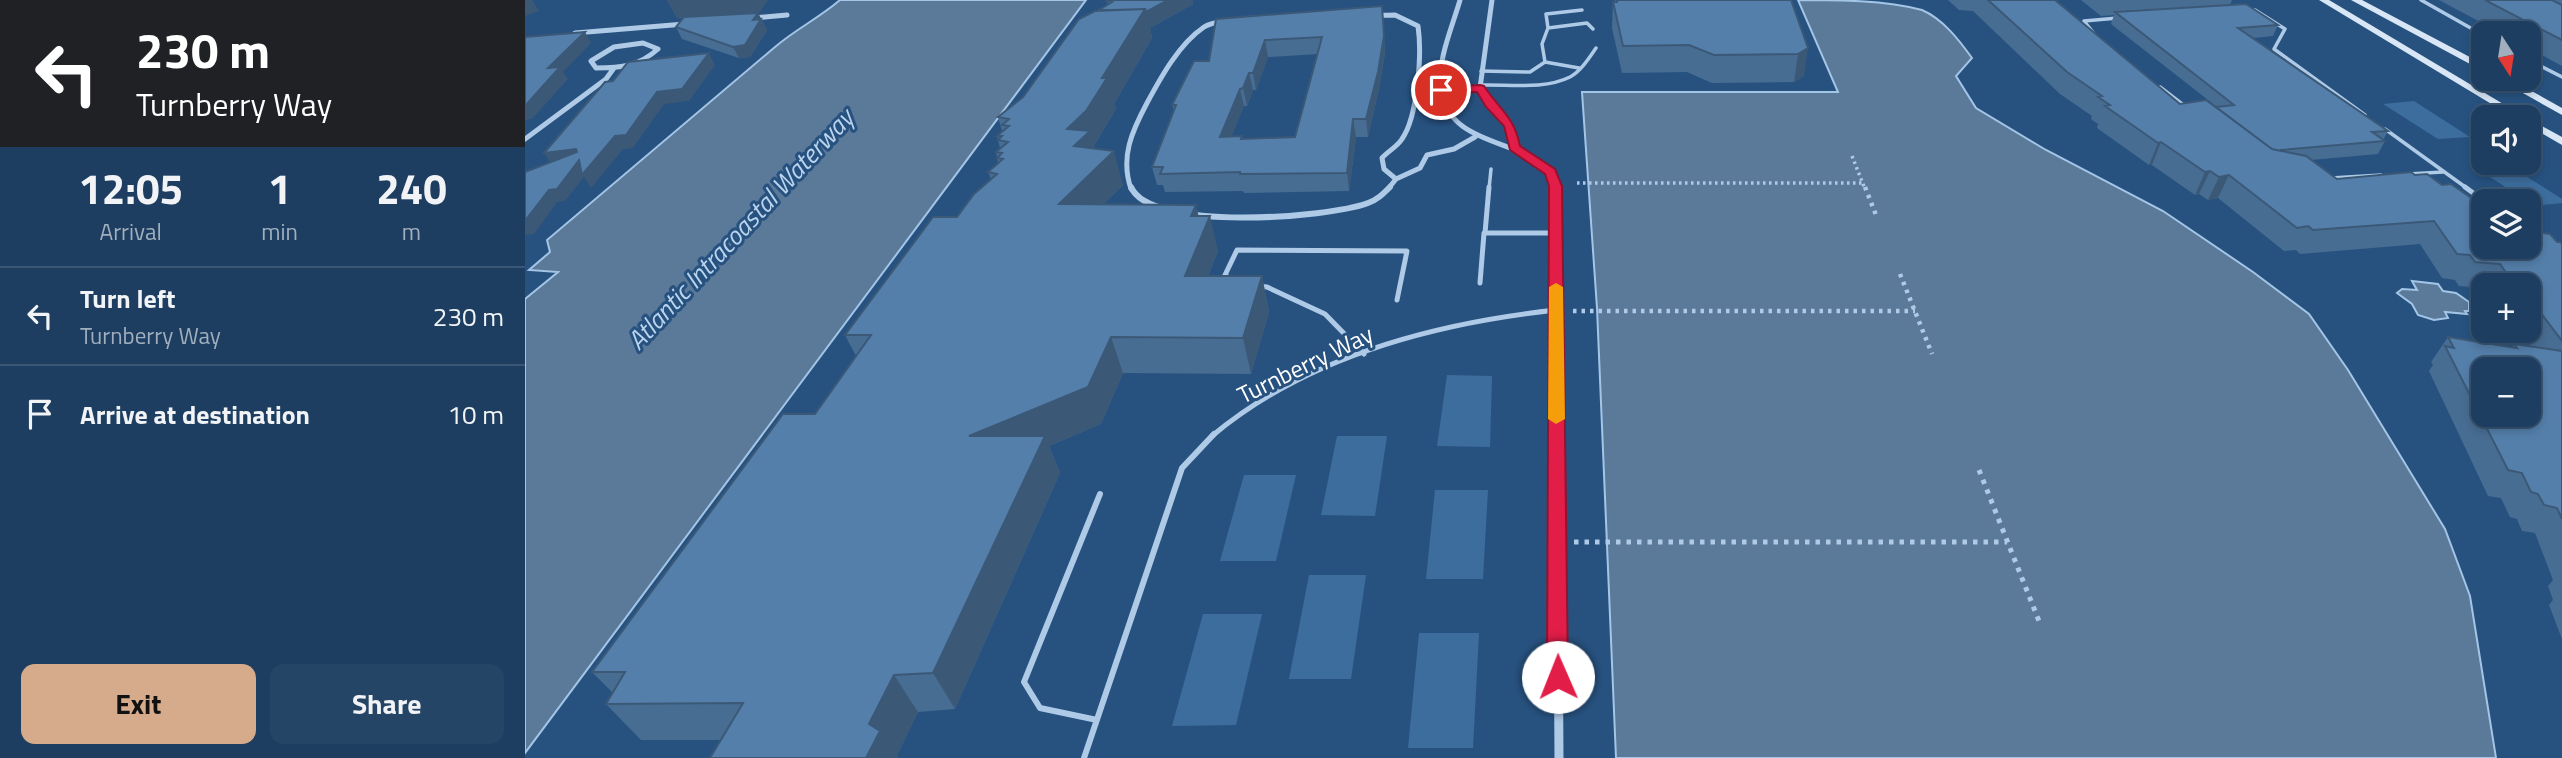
<!DOCTYPE html>
<meta charset="utf-8">
<style>
body{margin:0;font-family:"Titillium Web",sans-serif;background:#254566;color:#f1f3f6;height:100vh;display:flex;flex-direction:column;font-size:26px;white-space:nowrap}
*{box-sizing:border-box;margin:0}
p{font-size:23px;color:#a0aebd}
.icon{flex:none;width:38px;height:38px;fill:none;stroke:currentColor;stroke-width:2;stroke-linecap:round;stroke-linejoin:round}
.map{position:relative;flex:1;overflow:hidden}
.sheet{display:flex;flex-direction:column;background:#1d3e60;width:525px}
.sheet>*{flex:none}
.guide{background:#202124;color:#fff;overflow:hidden}
.needle{width:46px;rotate:168deg}
.fabs{position:absolute;left:1946px;top:21px;display:grid;gap:14px}
.fabs a{display:grid;place-items:center;width:70px;height:70px;border-radius:14px;background:#1d3e60;box-shadow:0 4px 10px #0003,0 0 0 2px #3b5775;font-size:35px}
.pin{position:absolute;display:grid;place-items:center;width:60px;height:60px;color:#fff;margin:-30px;border:4px solid #fff;border-radius:50%;box-shadow:0 2px 7px #0007}
.me{position:absolute;width:77px;margin:-38px;rotate:359deg;stroke-linejoin:round;filter:drop-shadow(0 0 5px #0008)}
.turn{display:flex;align-items:center;gap:24px;height:147px;padding:0 21px;font-size:32px}
.turn .icon{width:91px;height:91px;stroke-width:2.5}
.turn b{display:block;font-size:49px;line-height:60px}
.eta{display:flex;justify-content:space-evenly;align-items:center;height:119px;text-align:center}
.eta b{font-size:42px;font-weight:700;line-height:49px}
.action{display:flex;gap:14px;margin-top:auto;padding:14px 21px}
.action a{flex:1;height:80px;border-radius:14px;background:#d6ab8b;color:#111;font-size:28px;font-weight:700;line-height:80px;text-align:center}
.action a+a{background:#254566;color:#f1f3f6}
ul{padding:0;list-style:none}
li{display:flex;align-items:center;gap:21px;height:98px;padding:0 21px;border-top:2px solid #3b5775}
li div{flex:1}
li b{display:block;font-size:26px}
li em{font-style:normal}
main{display:flex;flex:1;min-height:0}
.map>svg:first-child{display:block}
.green{fill:#3c6d9d}
.water{fill:#5b7999;stroke:#a3c5e6;stroke-width:2}
.lines{fill:none;stroke-linecap:round;stroke-linejoin:round}
.path-far2{stroke:#aecae6;stroke-width:3.5;stroke-dasharray:2.5 3.5;stroke-linecap:butt}
.path-far1{stroke:#aecae6;stroke-width:4.5;stroke-dasharray:3.5 5;stroke-linecap:butt}
.path{stroke:#aecae6;stroke-width:5;stroke-dasharray:4.5 6;stroke-linecap:butt}
.lane-far2{stroke:#aecae6;stroke-width:3.5}
.lane-far1{stroke:#aecae6;stroke-width:5}
.lane{stroke:#aecae6;stroke-width:6}
.street-far2{stroke:#aecae6;stroke-width:5}
.street-far1{stroke:#aecae6;stroke-width:6}
.street{stroke:#aecae6;stroke-width:9}
.secondary{fill:#d8e6f5;fill-rule:evenodd}
.wall{fill:#486d92;fill-rule:evenodd}
.shaded-wall{fill:#3b5977}
.building{fill:#547faa;stroke:#3b5977;stroke-width:2;fill-rule:evenodd}
.route{fill:#e11d48;stroke:#92132f;stroke-width:2}
.slow{fill:#f59e0b}
.labels{text-anchor:middle;dominant-baseline:central;stroke-width:6;stroke-linejoin:round;paint-order:stroke}
.street-label{font-size:24px;fill:#fff;stroke:#275280}
.water-label{font-size:26px;font-style:italic;fill:#bad4ed;stroke:#275280}
</style>
<main>
<section class="sheet">
<div class="guide">
<div class="turn"><svg class="icon" aria-label="left" viewBox="0 0 24 24"><path d="M17 20v-9H6M10 6l-5 5 5 5"/></svg><div><b>230 m</b>Turnberry Way</div></div>
</div>
<div class="eta">
<div><b>12:05</b><p>Arrival</p></div>
<div><b>1</b><p>min</p></div>
<div><b>240</b><p>m</p></div>
</div>
<ul>
<li><svg class="icon" aria-label="left" viewBox="0 0 24 24"><path d="M17 20v-9H6M10 6l-5 5 5 5"/></svg><div><b>Turn left</b><p>Turnberry Way</p></div><em>230 m</em></li>
<li><svg class="icon" aria-label="arrive" viewBox="0 0 24 24"><path d="M6 21V4h12l-3 4 3 4H6"/></svg><div><b>Arrive at destination</b></div><em>10 m</em></li>
</ul>
<div class="action"><a>Exit</a><a>Share</a></div>
</section>
<div class="map">
<svg width="2037" height="758" viewBox="0 0 2037 758">
<rect width="100%" height="100%" fill="#275280"/>
<!-- green -->
<path class="green" d="M 1889,101 L 1945,137 L 1913,139 L 1858,104 Z
M 1958,162 L 1980,163 L 2037,199 L 2037,203 L 2009,206 L 1944,163 Z
M 922,375 L 967,376 L 965,447 L 912,446 Z
M 812,436 L 862,436 L 850,516 L 796,515 Z
M 719,475 L 771,475 L 751,561 L 695,561 Z
M 910,490 L 963,490 L 958,579 L 901,579 Z
M 784,575 L 841,575 L 826,679 L 764,679 Z
M 678,614 L 737,614 L 711,725 L 647,726 Z
M 894,633 L 954,633 L 948,748 L 883,748 Z"/>
<!-- water -->
<path class="water" d="M 315,0 L 561,0 L 0,753 L 0,299 L 33,272 L 4,270 L 25,252 L 22,240 L 250,47 C 271,29 294,18 315,0 Z
M 1273,0 C 1311,0 1360,0 1397,10 C 1418,19 1434,40 1447,58 L 1431,76 L 1451,108 L 1521,150 L 1638,211 L 1728,272 L 1784,314 L 1823,370 L 1920,529 L 1945,596 L 1971,758 L 1091,758 L 1072,308 L 1057,92 L 1313,92 Z
M 1887,281 L 1913,284 L 1918,291 L 1931,293 L 1944,302 L 1944,311 L 1940,311 L 1942,314 L 1920,312 L 1923,318 L 1909,320 L 1893,315 L 1887,304 L 1872,293 L 1877,289 L 1892,290 Z"/>
<g class="lines">
<!-- path-far2 -->
<path class="path-far2" d="M 1327,156 L 1340,189
M 1052,183 L 1338,183"/>
<!-- path-far1 -->
<path class="path-far1" d="M 1340,187 L 1351,215
M 1375,274 L 1407,354
M 1048,311 L 1390,311"/>
<!-- path -->
<path class="path" d="M 1454,470 L 1514,621
M 1049,542 L 1482,542"/>
<!-- lane-far2 -->
<path class="lane-far2" d="M 1896,0 L 1958,35
M 1725,10 L 1730,10 L 1760,29 L 1749,49 L 1840,115
M 1023,28 L 1062,23 L 1068,29
M 1570,35 L 1559,21 L 1593,18
M 2004,60 L 2037,77
M 1020,62 L 1017,44 L 1023,28 L 1021,14 L 1057,10
M 1020,62 L 1054,68
M 956,71 L 1005,72 L 1020,62
M 955,85 C 983,84 1019,90 1045,77 C 1056,71 1064,58 1071,48
M 1635,87 L 1661,107
M 1860,129 L 1943,189
M 1883,174 L 1918,172
M 1806,178 L 1856,175
M 964,189 L 966,169"/>
<!-- lane-far1 -->
<path class="lane-far1" d="M 1940,187 L 1959,201
M 960,233 L 964,187
M 706,280 L 700,275 L 712,250 L 882,251 L 872,300
M 955,283 L 959,233 L 1031,233
M 732,286 L 742,287 L 800,314 L 839,354
M 687,436 C 781,357 911,323 1031,310"/>
<!-- lane -->
<path class="lane" d="M 572,720 L 515,708 L 499,682 L 575,494
M 559,758 L 657,468 L 689,434"/>
<!-- street-far2 -->
<path class="street-far2" d="M 935,0 C 927,28 912,60 916,89 C 925,156 1018,133 1031,189
M 967,0 L 955,88 L 965,105 L 985,126 L 989,148
M 228,18 L 262,15
M 50,33 L 160,24
M 118,43 L 133,49 C 114,66 96,68 71,68 L 66,61 L 89,47 Z
M 916,90 L 955,88
M 0,139 L 81,79 L 89,68
M 871,179 L 895,168 L 902,155 L 929,149 L 950,137
M 606,189 C 595,157 607,131 622,103 C 636,77 654,44 679,27 C 700,13 837,16 870,15 L 893,26 C 897,53 893,116 877,139 C 872,147 863,151 857,158 L 859,169 L 871,179 L 863,189"/>
<!-- street-far1 -->
<path class="street-far1" d="M 606,187 C 625,232 803,218 843,203 C 852,200 858,194 865,187
M 1031,187 L 1032,436"/>
<!-- street -->
<path class="street" d="M 1032,434 L 1034,758"/>
<!-- secondary -->
<path class="secondary" d="M 1794,0 L 1804,0 L 2000,117 L 1988,117 Z
M 1826,0 L 1837,0 L 1958,64 L 1958,71 Z
M 1973,79 L 1985,79 L 2037,108 L 2037,115 Z
M 2004,119 L 2037,137 L 2037,145 L 2004,126 Z"/>
</g>
<!-- wall -->
<path class="wall" d="M 142,0 L 235,12 L 202,15 L 233,13 L 242,30 L 225,57 L 214,58 L 157,39 L 151,27 L 158,18 L 152,18 Z
M 583,0 L 667,0 L 668,4 L 625,28 L 627,38 L 589,104 L 591,109 L 569,146 L 570,149 L 598,185 L 579,204 L 674,216 L 693,251 L 683,276 L 737,276 L 744,312 L 726,374 L 598,373 L 576,424 L 524,446 L 535,473 L 430,709 L 393,712 L 372,755 L 196,740 L 116,740 L 81,704 L 88,693 L 67,672 L 290,414 L 331,356 L 320,335 L 432,217 L 466,179 L 463,172 L 473,163 L 471,152 L 475,148 L 472,136 L 477,131 L 473,117 L 498,97 L 574,11 L 574,10 L 583,5 L 582,1 Z
M 1090,0 L 1266,0 L 1279,76 L 1269,82 L 1187,83 L 1162,72 L 1097,73 L 1087,28 L 1088,2 L 1090,2 Z
M 1423,0 L 1532,0 L 1531,1 L 1655,104 L 1692,107 L 1586,24 L 1589,15 L 1576,16 L 1556,0 L 1707,0 L 1705,5 L 1753,25 L 1748,36 L 1728,38 L 1863,131 L 1858,140 L 1860,141 L 1853,154 L 1786,160 L 1812,179 L 1886,172 L 1958,247 L 2019,233 L 2032,242 L 2037,244 L 2037,639 L 2024,605 L 2028,600 L 2023,586 L 2028,580 L 2010,533 L 1997,531 L 1992,519 L 1985,517 L 1976,498 L 1963,496 L 1904,371 L 1908,365 L 1906,362 L 1923,337 L 1987,347 L 1989,344 L 2005,346 L 1994,331 L 2004,331 L 2004,285 L 1958,285 L 1958,288 L 1934,286 L 1930,280 L 1917,278 L 1895,244 L 1775,254 L 1771,250 L 1759,251 L 1693,198 L 1683,200 L 1674,194 L 1670,195 L 1627,165 L 1624,165 L 1572,128 L 1573,124 L 1566,119 L 1567,116 L 1535,94 L 1448,11 L 1434,10 Z
M 1914,0 L 2037,0 L 2037,66 L 2004,48 L 2004,33 L 1976,33 Z
M 857,6 L 860,53 L 854,89 L 843,137 L 831,137 L 824,191 L 719,193 L 718,191 L 640,192 L 638,185 L 632,185 L 627,167 L 649,110 L 647,105 L 684,61 L 691,19 ZM 793,54 L 770,137 L 717,139 L 717,136 L 706,136 L 719,106 L 722,106 L 728,90 L 731,90 L 743,57 Z"/>
<!-- shaded-wall -->
<path class="shaded-wall" d="M 0,0 L 7,0 L 14,11 L 0,16 Z
M 142,0 L 243,0 L 235,12 L 152,18 Z
M 643,0 L 667,0 L 668,4 L 625,28 L 627,38 L 589,104 L 591,109 L 569,146 L 574,164 L 552,162 L 542,129 L 577,78 L 620,9 Z
M 857,6 L 860,53 L 854,89 L 843,137 L 841,119 Z
M 233,13 L 242,30 L 225,57 L 214,58 L 208,47 Z
M 60,32 L 66,43 L 38,72 L 43,79 L 7,119 L 0,120 L 0,106 L 23,68 Z
M 740,40 L 743,57 L 731,90 L 728,73 Z
M 1283,48 L 1279,76 L 1269,82 L 1273,54 Z
M 184,53 L 190,65 L 164,101 L 139,104 L 108,148 L 98,149 L 66,188 L 59,177 L 40,201 L 32,202 L 9,234 L 0,235 L 0,221 L 27,165 L 19,153 L 90,136 L 132,92 Z
M 724,73 L 728,90 L 722,106 L 718,88 Z
M 715,89 L 719,106 L 699,155 L 695,137 Z
M 828,119 L 831,137 L 824,191 L 822,173 Z
M 1636,142 L 1627,165 L 1624,165 L 1633,143 Z
M 589,151 L 598,185 L 545,239 L 534,204 Z
M 1685,171 L 1674,194 L 1670,195 L 1680,172 Z
M 1704,175 L 1693,198 L 1683,200 L 1694,177 Z
M 671,205 L 678,234 L 685,216 L 693,251 L 669,311 L 660,276 L 666,216 Z
M 737,276 L 744,312 L 726,374 L 718,338 Z
M 586,337 L 598,373 L 576,424 L 524,446 L 535,473 L 430,709 L 408,673 L 444,436 Z
M 369,675 L 393,712 L 372,755 L 374,758 L 341,758 L 344,724 Z"/>
<!-- building -->
<path class="building" d="M 584,0 L 643,0 L 621,12 L 620,9 L 586,10 L 574,10 L 587,2 L 582,1 Z
M 1092,0 L 1266,0 L 1283,48 L 1273,54 L 1189,55 L 1164,45 L 1098,46 L 1088,2 L 1092,2 Z
M 1463,0 L 1530,0 L 1655,104 L 1681,100 L 1747,149 L 1781,156 L 1812,179 L 1886,172 L 1890,175 L 1902,174 L 1917,185 L 1926,184 L 1958,206 L 1958,247 L 2004,247 L 2004,218 L 2007,218 L 2019,233 L 2025,234 L 2032,242 L 2035,242 L 2037,244 L 2037,341 L 2009,304 L 2004,303 L 2004,285 L 1990,285 L 1975,264 L 1950,262 L 1945,255 L 1932,254 L 1909,221 L 1788,230 L 1783,226 L 1772,228 L 1704,175 L 1694,177 L 1685,171 L 1680,172 L 1636,142 L 1633,143 L 1580,106 L 1585,105 L 1573,97 L 1577,96 L 1542,72 Z
M 1960,0 L 2027,0 L 2037,5 L 2037,40 Z
M 1721,4 L 1753,25 L 1713,28 L 1863,131 L 1847,132 L 1860,141 L 1756,150 L 1756,151 L 1747,149 L 1691,107 L 1709,105 L 1590,12 Z
M 857,6 L 859,36 L 853,72 L 841,119 L 828,119 L 822,173 L 715,174 L 715,172 L 635,174 L 638,167 L 627,167 L 651,105 L 647,105 L 669,61 L 684,61 L 691,19 ZM 797,37 L 770,137 L 716,139 L 717,136 L 695,137 L 715,89 L 718,88 L 724,73 L 728,73 L 740,40 Z
M 620,9 L 577,78 L 582,78 L 561,111 L 542,129 L 565,131 L 549,146 L 589,151 L 534,204 L 671,205 L 666,216 L 685,216 L 660,276 L 737,276 L 718,338 L 586,337 L 563,387 L 444,436 L 520,436 L 408,673 L 369,675 L 344,724 L 355,731 L 341,758 L 185,758 L 218,703 L 81,704 L 100,672 L 67,672 L 258,414 L 290,414 L 346,335 L 320,335 L 408,217 L 432,217 L 449,194 L 472,174 L 463,172 L 478,159 L 472,158 L 477,153 L 471,152 L 483,142 L 473,140 L 477,136 L 472,136 L 484,126 L 477,125 L 484,119 L 473,117 L 498,97 L 554,19 L 570,11 Z
M 233,13 L 228,20 L 236,19 L 220,45 L 208,47 L 151,27 L 159,17 Z
M 60,32 L 23,68 L 35,67 L 0,106 L 0,37 Z
M 184,53 L 157,89 L 132,92 L 101,135 L 90,136 L 57,175 L 54,160 L 32,189 L 24,190 L 0,221 L 0,172 L 52,152 L 51,149 L 19,153 L 80,82 L 88,81 L 103,62 Z
M 1923,337 L 1992,348 L 1989,344 L 2037,351 L 2037,519 L 2032,508 L 2019,505 L 2013,494 L 2006,492 L 1997,473 L 1983,470 L 1920,346 L 1929,348 ZM 1958,369 L 2004,369 L 2004,415 L 1958,415 Z"/>
<!-- route -->
<path class="route" d="M 955,85 L 959,86 C 975,110 989,116 995,146 L 1030,169 L 1037,186 L 1043,677 L 1040,683 L 1033,686 L 1025,683 L 1022,677 L 1024,186 L 1020,174 L 985,150 L 979,126 L 961,107 L 952,92 L 916,93 L 910,90 L 916,87 Z"/>
<!-- slow -->
<path class="slow" d="M 1031,283 L 1038,287 L 1040,419 L 1031,424 L 1023,419 L 1024,287 Z"/>
<g class="labels">
<!-- street labels -->
<g class="street-label">
<text transform="translate(780 364) rotate(-26)">Turnberry Way</text>
</g>
<!-- water labels -->
<g class="water-label">
<text transform="translate(215 229) rotate(-47)">Atlantic Intracoastal Waterway</text>
</g>
</g>
</svg>
<div class="fabs">
<a><svg class="needle" viewBox="-14 -14 28 28"><path d="M0-13l5 13h-10z" fill="#e53935"/><path d="M0 13l5-13h-10z" fill="#a0aebd"/></svg></a>
<a><svg class="icon" aria-label="sound" viewBox="0 0 24 24"><path d="M4 9h4l5-4v14l-5-4H4zM17 9q2 3 0 6"/></svg></a>
<a><svg class="icon" aria-label="layers" viewBox="0 0 24 24"><path d="M12 4l9 5-9 5-9-5zM3 14l9 5 9-5"/></svg></a>
<a>+</a>
<a>−</a>
</div>
<div class="pin" style="left:916px;top:90px;background:#d93025"><svg class="icon" aria-label="arrive" viewBox="0 0 24 24"><path d="M6 21V4h12l-3 4 3 4H6"/></svg></div>
<svg class="me" style="left:1033px;top:677px" viewBox="-20 -20 40 40"><circle r="19" fill="#fff"/><path d="M0-13L10 11 0 6-10 11z" fill="#e11d48"/></svg>
</div>
</main>
